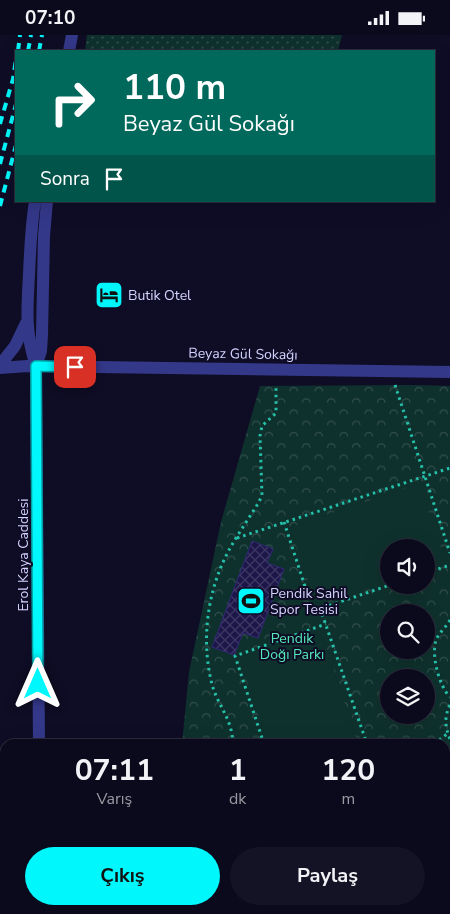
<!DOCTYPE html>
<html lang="tr">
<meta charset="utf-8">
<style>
body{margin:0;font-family:"Nunito Sans",sans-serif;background:#141325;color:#f1f3f6;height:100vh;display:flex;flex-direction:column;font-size:19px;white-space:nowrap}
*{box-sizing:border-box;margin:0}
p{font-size:16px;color:#9a9aa3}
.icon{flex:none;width:28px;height:28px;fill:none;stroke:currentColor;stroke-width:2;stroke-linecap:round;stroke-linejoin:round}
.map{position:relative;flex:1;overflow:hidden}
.panel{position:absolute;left:0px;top:704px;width:450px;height:176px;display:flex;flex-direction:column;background:#0b0a1c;border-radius:15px 15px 0 0;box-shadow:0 5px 20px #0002,0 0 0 1px #2b2b3b}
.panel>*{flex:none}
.top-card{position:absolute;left:15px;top:15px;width:420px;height:152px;border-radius:0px;box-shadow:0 5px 20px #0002,0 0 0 1px #2b2b3b;background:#00695c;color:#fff;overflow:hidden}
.buttons{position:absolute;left:380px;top:504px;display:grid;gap:10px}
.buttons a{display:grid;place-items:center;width:55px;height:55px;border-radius:50%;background:#0b0a1c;box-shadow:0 5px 20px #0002,0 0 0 1px #2b2b3b;font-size:25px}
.pin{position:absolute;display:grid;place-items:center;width:42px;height:42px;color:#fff;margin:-21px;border-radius:10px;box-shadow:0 2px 8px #0006}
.me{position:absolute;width:55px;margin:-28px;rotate:0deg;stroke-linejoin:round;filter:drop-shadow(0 0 4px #0008)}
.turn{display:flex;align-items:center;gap:18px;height:105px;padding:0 25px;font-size:22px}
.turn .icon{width:65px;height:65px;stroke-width:2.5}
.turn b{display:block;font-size:35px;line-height:42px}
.then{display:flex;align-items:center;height:48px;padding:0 25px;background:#0003;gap:10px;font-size:19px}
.eta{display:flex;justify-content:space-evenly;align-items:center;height:85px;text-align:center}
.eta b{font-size:30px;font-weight:700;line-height:35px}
.primary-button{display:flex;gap:10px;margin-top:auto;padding:10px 25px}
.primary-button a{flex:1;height:58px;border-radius:30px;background:#00f8fd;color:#111;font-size:20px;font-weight:700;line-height:58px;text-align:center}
.primary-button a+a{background:#141325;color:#f1f3f6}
.status{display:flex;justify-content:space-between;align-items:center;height:35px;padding:0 25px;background:#0b0a1c;direction:ltr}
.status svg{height:14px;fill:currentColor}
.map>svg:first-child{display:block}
.grass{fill:url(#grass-dots)}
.park{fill:url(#park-crowns);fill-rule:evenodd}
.garden{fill:#0f312d}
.building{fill:url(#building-cross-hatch);stroke:#312777}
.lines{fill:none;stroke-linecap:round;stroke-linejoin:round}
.path{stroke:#25c0aa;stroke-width:3;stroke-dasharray:2.5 4;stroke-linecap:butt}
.minor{stroke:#343889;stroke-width:12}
.tertiary{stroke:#343889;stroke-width:12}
.rail{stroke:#00f8fd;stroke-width:4;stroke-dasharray:8 6;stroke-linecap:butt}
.route-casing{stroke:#00a1a4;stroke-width:12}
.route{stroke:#00f8fd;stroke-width:9}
.labels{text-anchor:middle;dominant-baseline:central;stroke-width:4;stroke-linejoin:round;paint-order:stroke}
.poi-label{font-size:14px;fill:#d4d2ff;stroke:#0f0d26;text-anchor:start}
.street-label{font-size:14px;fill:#d4d2ff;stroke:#0f0d26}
.park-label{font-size:14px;fill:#54e9b8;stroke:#0f0d26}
</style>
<div class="status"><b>07:10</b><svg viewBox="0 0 49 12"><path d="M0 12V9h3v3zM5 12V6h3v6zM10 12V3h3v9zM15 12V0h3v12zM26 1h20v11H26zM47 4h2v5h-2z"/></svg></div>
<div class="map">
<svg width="450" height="879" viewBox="0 0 450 879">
<defs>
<pattern id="grass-dots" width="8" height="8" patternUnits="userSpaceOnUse" patternTransform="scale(1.25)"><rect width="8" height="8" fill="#0f312d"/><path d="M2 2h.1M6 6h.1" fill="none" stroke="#314e4c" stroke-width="1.8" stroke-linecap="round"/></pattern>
<pattern id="park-crowns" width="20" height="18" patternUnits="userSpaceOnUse" patternTransform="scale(1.25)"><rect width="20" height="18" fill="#0f312d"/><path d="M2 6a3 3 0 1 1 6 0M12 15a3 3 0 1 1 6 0" fill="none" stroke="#314e4c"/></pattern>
<pattern id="building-cross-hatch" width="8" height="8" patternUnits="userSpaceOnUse" patternTransform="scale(1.25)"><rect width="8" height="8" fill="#1d1749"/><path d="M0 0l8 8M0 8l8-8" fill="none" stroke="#3d3864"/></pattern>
</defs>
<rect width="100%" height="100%" fill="#0f0d26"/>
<!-- grass -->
<path class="grass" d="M 87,0 L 342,0 L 338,16 L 85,16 Z"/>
<!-- park -->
<path class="park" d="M 416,350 L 450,351 L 450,879 L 210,879 L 210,875 L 445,875 L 445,709 L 182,709 L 189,637 L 221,487 L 260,351 ZM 389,512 L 426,512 L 426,550 L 389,550 ZM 389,578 L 426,578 L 426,615 L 389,615 ZM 389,642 L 426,642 L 426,680 L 389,680 Z"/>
<!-- garden -->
<path class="garden" d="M 419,449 L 445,525 L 426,531 L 426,512 L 389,512 L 389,544 L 316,569 L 290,492 Z
M 321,595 L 358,709 L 268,709 L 239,622 Z"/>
<!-- building -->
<path class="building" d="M 252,506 L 273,514 L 267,528 L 284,534 L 258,603 L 243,598 L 234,620 L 212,612 Z"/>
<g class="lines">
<!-- path -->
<path class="path" d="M 395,350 L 450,518
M 284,487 L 313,576 L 390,550
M 237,503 L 450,433
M 426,538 L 450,530
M 320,573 L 367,709
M 450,585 C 446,592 439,598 436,605 C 431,620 439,651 450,662
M 450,670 C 444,682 445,692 450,704
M 233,709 C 232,681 216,670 211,645 C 201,602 208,554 229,515 C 238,499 249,483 259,467 L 262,460 L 260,401 L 262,391 L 276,378 L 276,350
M 264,709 L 235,621 L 326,589
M 434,709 L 447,699
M 445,801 L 450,785
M 445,868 L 450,821
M 332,875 L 333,879
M 368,875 L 379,879
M 423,875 L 424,879
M 287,879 L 287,875
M 342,879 L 356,875
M 434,879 L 435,875
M 444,879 L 444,875"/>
<!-- minor -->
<path class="minor" d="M 0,726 L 5,729"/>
<!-- tertiary -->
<path class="tertiary" d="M 69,16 L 72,0
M 35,166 C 31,191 30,215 29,240 C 27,274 25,298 36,331
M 0,330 L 15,311 L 26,288
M 0,333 L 27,331 L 450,337
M 39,709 L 36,331 L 41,316 L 42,300 L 44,201 L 47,166
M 46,875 L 46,879"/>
<!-- rail -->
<path class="rail" d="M 18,16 L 20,0
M 28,16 L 31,0
M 39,16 L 42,0
M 0,89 L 13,44 L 16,24
M 0,129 L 16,69
M 0,171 L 16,110"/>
</g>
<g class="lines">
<defs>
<path id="route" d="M 38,649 L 36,331 L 75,332"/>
</defs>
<!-- route casing -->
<use href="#route" class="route-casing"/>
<!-- route -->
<use href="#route" class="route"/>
</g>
<!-- icons -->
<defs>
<symbol id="hotel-square" viewBox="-11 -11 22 22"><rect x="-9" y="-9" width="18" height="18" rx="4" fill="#00f8fd" stroke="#0f0d26"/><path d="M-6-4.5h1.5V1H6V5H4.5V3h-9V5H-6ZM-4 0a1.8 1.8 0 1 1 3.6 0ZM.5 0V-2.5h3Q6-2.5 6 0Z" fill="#111"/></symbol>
<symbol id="stadium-square" viewBox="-11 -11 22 22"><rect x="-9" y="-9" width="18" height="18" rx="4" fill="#00f8fd" stroke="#0f0d26"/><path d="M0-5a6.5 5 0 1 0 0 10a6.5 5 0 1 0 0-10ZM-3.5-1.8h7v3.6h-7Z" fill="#111"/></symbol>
</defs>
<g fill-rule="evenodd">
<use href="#hotel-square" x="93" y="244" width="32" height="32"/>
<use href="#stadium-square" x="235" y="550" width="32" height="32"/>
</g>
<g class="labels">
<!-- poi labels -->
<g class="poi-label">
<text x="128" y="260">Butik Otel</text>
<text x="270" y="558">Pendik Sahil<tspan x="270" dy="16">Spor Tesisi</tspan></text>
</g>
<!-- street labels -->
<g class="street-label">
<text transform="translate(243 319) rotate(1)">Beyaz Gül Sokağı</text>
<text transform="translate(23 520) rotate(-90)">Erol Kaya Caddesi</text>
</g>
<!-- park labels -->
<g class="park-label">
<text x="292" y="603">Pendik<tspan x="292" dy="16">Doğı Parkı</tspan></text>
</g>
</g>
</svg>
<div class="buttons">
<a><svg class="icon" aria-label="sound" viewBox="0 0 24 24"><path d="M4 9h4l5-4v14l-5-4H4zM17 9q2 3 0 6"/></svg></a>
<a><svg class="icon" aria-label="search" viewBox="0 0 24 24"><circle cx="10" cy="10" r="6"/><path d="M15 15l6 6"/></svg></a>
<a><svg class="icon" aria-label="layers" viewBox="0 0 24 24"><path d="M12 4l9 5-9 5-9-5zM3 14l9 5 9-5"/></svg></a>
</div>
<div class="pin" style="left:75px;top:332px;background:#d93025"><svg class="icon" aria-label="arrive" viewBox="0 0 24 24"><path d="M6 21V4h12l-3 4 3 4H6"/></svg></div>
<svg class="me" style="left:38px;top:649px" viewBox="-20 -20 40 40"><path d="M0-17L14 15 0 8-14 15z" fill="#00f8fd" stroke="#fff" stroke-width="4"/></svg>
<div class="top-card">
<div class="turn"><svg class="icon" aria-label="right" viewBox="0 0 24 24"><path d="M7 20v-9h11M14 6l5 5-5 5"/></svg><div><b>110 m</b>Beyaz Gül Sokağı</div></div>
<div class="then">Sonra<svg class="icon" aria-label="arrive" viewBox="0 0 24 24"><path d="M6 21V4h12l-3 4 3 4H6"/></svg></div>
</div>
<section class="panel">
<div class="eta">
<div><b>07:11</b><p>Varış</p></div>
<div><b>1</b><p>dk</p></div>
<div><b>120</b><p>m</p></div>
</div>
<div class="primary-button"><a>Çıkış</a><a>Paylaş</a></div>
</section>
</div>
